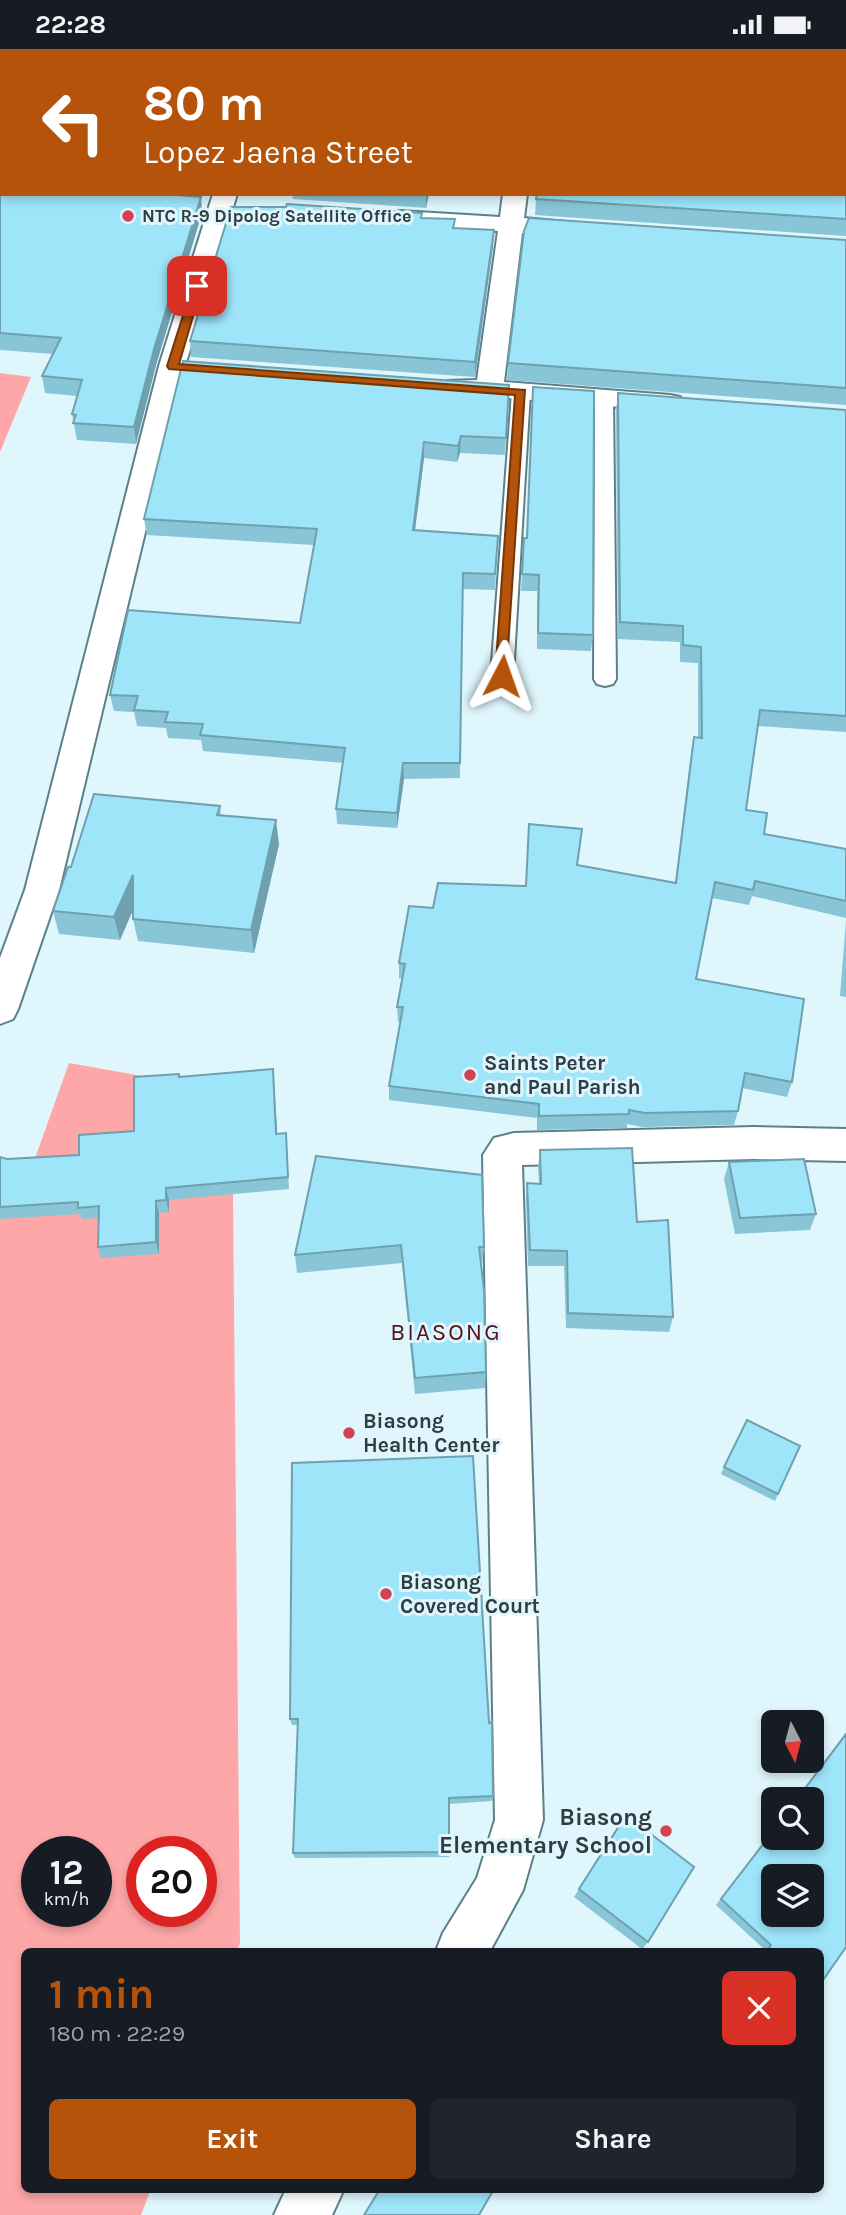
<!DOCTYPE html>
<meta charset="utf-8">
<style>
body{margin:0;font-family:Karla,sans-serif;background:#20242c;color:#f1f3f6;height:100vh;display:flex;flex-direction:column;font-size:26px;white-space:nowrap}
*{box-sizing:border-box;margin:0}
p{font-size:23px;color:#9ea1a6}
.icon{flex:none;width:38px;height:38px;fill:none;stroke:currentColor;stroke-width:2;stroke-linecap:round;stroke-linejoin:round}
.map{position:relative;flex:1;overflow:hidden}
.details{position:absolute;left:21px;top:1899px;width:803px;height:245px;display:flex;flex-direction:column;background:#171b24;border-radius:10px;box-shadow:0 4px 10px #0003}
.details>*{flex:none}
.guide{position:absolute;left:0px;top:0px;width:847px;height:147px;box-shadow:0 4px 10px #0003;background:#b45309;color:#fff;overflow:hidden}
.needle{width:46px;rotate:174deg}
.fabs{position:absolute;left:761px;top:1661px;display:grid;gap:14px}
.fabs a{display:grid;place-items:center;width:63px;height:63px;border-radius:10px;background:#171b24;box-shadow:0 4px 10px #0003;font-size:35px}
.speed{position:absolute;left:21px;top:1787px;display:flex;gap:14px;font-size:35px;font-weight:700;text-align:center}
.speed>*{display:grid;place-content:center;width:91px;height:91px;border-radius:50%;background:#171b24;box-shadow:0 4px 10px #0003;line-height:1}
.speed small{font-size:18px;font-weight:400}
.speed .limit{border:10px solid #d22;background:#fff;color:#111}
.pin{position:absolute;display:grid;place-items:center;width:60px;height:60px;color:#fff;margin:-30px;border-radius:14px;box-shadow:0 4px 10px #0006}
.me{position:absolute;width:77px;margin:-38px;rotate:4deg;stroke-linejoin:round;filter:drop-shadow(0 0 5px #0008)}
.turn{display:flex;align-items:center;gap:24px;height:147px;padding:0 28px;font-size:32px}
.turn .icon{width:91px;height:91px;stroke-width:2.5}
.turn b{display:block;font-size:49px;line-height:60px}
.round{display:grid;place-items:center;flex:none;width:74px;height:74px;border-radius:10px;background:#20242c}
.summary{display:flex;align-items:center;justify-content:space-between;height:119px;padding:0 28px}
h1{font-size:42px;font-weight:700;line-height:52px;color:#b45309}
.primary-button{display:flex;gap:14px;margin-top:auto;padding:14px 28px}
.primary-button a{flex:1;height:80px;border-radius:10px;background:#b45309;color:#fff;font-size:28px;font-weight:700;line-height:80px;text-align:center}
.primary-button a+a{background:#20242c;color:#f1f3f6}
.status{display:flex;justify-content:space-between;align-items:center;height:49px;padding:0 35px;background:#171b24;direction:ltr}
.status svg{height:19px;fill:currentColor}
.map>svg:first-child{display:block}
.forest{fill:#fda7a8;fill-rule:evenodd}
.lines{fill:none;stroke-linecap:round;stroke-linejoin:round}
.lane-casing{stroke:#5c808a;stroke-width:4}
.street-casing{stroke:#5c808a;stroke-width:4}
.lane{fill:#fff;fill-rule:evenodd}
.street{fill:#fff;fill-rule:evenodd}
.wall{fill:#88c5d6}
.shaded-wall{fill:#6fa0ae}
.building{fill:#9ee5f9;stroke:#6fa0ae;stroke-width:2;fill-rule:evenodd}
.route{fill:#b45309;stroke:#753606;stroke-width:2}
.poi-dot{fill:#d34252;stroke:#dff6fd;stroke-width:2.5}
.labels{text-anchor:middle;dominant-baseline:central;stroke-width:6;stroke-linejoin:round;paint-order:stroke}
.far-poi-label{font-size:18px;font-weight:bold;fill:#2e3d42;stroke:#dff6fd;text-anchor:start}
.poi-label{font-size:21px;font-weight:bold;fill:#2e3d42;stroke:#dff6fd;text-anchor:start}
.quarter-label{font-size:24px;letter-spacing:2px;fill:#56111a;stroke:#dff6fd}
.near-poi-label{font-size:24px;font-weight:bold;fill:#2e3d42;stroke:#dff6fd;text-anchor:end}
</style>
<div class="status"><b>22:28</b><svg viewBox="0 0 49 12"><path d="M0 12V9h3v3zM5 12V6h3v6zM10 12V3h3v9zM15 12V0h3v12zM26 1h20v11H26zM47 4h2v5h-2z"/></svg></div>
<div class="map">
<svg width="846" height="2166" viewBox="0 0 846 2166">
<rect width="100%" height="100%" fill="#dff6fd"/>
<!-- forest -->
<path class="forest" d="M 0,324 L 31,328 L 0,403 Z
M 69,1014 L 232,1043 L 240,1894 L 237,1902 L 24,1902 L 24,2140 L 151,2140 L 141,2166 L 0,2166 L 0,1162 L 16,1163 ZM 37,1802 L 96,1802 L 96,1862 L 37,1862 ZM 142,1802 L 201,1802 L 201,1862 L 142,1862 Z"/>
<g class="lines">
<defs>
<path id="lane" d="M 521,337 L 530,343 L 513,627 L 510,632 L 502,634 L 494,632 L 491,627 L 512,343 Z
M 604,343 L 613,349 L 616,630 L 613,635 L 605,637 L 597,635 L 594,630 L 595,349 Z"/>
<path id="street" d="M 21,0 L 43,0 L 43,2 L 21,2 Z
M 213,145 L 237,145 L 185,317 L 59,841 L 18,960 L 13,970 L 0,975 L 0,909 L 25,841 L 159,317 Z
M 503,145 L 527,145 L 524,169 L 587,175 L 590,180 L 587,185 L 578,187 L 522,184 L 504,333 L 670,346 L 680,348 L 684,354 L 680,360 L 670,362 L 447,344 L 443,338 L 447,332 L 477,331 L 498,182 L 401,176 L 392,174 L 389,169 L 392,164 L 401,162 L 500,168 Z
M 754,1078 L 846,1080 L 846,1112 L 754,1110 L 522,1116 L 543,1771 L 523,1841 L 490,1902 L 436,1902 L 443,1884 L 477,1829 L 495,1771 L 483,1106 L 494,1089 L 514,1084 Z
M 286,2140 L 344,2140 L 332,2166 L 274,2166 Z"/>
</defs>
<!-- lane casing -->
<use href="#lane" class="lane-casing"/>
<!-- street casing -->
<use href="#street" class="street-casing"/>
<!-- lane -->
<use href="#lane" class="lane"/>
<!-- street -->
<use href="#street" class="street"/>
</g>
<!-- wall -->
<path class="wall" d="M 0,0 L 14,0 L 14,2 L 2,2 L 2,145 L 201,148 L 202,164 L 156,316 L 136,395 L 77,391 L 72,365 L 77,347 L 45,344 L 42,327 L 53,305 L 0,301 L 0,69 L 1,69 L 1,65 L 0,65 Z
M 846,0 L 846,187 L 535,166 L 536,150 Z
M 292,145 L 429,145 L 426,159 L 293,150 Z
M 422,169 L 455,170 L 454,179 L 493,197 L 475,328 L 191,308 L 190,292 Z
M 846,191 L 846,356 L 507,331 L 508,314 Z
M 509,336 L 505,406 L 460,404 L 457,413 L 424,409 L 415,481 L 498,487 L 495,541 L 462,540 L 460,729 L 404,730 L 397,779 L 337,775 L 336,760 L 343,714 L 203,702 L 201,691 L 168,689 L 166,679 L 137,677 L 134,663 L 114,662 L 110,646 L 300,574 L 314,496 L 147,486 L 144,470 Z
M 618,344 L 846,361 L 846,683 L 757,677 L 746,761 L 764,785 L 846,800 L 846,869 L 752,847 L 749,856 L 712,849 L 696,930 L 792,1033 L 787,1048 L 742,1039 L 738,1062 L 734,1076 L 642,1078 L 627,1075 L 627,1079 L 537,1081 L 537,1069 L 389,1051 L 389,1037 L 401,973 L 398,973 L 397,958 L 403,930 L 399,929 L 399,914 L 433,859 L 525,837 L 578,816 L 675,834 L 691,704 L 694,688 L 698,689 L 698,614 L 680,613 L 680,593 L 618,590 L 616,361 Z
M 524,489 L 593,586 L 591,602 L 537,600 L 537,542 L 521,542 Z
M 220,757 L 221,766 L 279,795 L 254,904 L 138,892 L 133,870 L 133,861 L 120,891 L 59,885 L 53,862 L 71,818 Z
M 846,871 L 846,948 L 840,947 Z
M 273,1020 L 277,1085 L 286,1084 L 289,1140 L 169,1151 L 169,1163 L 159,1164 L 159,1205 L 101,1209 L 98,1198 L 98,1169 L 82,1170 L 80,1165 L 0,1170 L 0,1108 L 7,1110 L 79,1106 L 134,1082 L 179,1025 L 180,1028 Z
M 540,1101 L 637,1173 L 673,1268 L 669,1283 L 566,1279 L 564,1217 L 528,1217 L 526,1150 L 527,1134 L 539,1135 L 538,1118 Z
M 316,1107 L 484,1198 L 482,1216 L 481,1216 L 486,1323 L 485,1339 L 415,1345 L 402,1214 L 297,1224 L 295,1206 Z
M 729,1113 L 816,1165 L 810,1181 L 735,1185 L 724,1130 Z
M 800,1397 L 775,1452 L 721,1425 L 724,1418 Z
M 292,1414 L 493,1747 L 492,1752 L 449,1755 L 449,1808 L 295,1809 L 293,1804 L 298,1676 L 292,1676 L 290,1670 Z
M 846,1684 L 846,1898 L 821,1902 L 764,1902 L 765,1901 L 716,1856 L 774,1779 L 774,1788 L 812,1750 L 796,1750 Z
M 579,1840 L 648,1893 L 642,1900 L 574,1848 Z"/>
<!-- shaded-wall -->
<path class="shaded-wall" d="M 426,145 L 429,145 L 426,159 Z
M 201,148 L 202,164 L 156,316 L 136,395 L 134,378 L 154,300 Z
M 494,181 L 493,197 L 475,328 L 475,313 Z
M 461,387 L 460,404 L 457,413 L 458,397 Z
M 424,393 L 424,409 L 413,497 L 413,481 Z
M 403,714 L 404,730 L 397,779 L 397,764 Z
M 276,771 L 279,795 L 254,904 L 251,881 Z
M 133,826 L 138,849 L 120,891 L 114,868 Z
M 273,1020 L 274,1033 L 278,1097 L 276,1085 Z
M 166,1139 L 169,1151 L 169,1163 L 166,1151 Z
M 156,1152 L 159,1164 L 159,1205 L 156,1193 Z"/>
<!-- building -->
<path class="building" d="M 0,0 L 7,0 L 6,2 L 2,2 L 2,126 L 0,124 L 0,69 L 1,69 L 0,55 Z
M 123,0 L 355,0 L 355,2 L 123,2 Z
M 444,0 L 846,0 L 846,170 L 536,150 L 537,145 L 845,145 L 845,2 L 444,2 Z
M 0,132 L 2,132 L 2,145 L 164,145 L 201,148 L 154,300 L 134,378 L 73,374 L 76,366 L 72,365 L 82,331 L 42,327 L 61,289 L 0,284 Z
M 287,155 L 422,164 L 421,169 L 455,170 L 453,179 L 494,181 L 475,313 L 190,292 L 231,158 L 286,158 Z
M 529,169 L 846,191 L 846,339 L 508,314 L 524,182 Z
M 183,312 L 509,336 L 506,389 L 461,387 L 458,397 L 424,393 L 413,481 L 498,487 L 495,525 L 463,524 L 460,714 L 403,714 L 397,764 L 336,760 L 345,699 L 200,686 L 203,675 L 165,673 L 168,663 L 134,661 L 138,647 L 110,646 L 128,561 L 300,574 L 317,480 L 144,470 Z
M 533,338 L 594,342 L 593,586 L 538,584 L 539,526 L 522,525 L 524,489 L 527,489 Z
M 618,344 L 846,361 L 846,667 L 760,661 L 746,761 L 767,764 L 764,785 L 846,800 L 846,852 L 755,832 L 753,841 L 715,833 L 696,930 L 804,950 L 792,1033 L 745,1024 L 738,1062 L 645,1064 L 629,1061 L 629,1065 L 539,1067 L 539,1055 L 389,1037 L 403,958 L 397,958 L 405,915 L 399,914 L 409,857 L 433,859 L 438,834 L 526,837 L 529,775 L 582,780 L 577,816 L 676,834 L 694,688 L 702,689 L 701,598 L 683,596 L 683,577 L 620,573 Z
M 94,745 L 220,757 L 217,766 L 276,771 L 251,881 L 133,870 L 133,826 L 114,868 L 53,862 L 68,818 L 71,818 Z
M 273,1020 L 276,1085 L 286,1084 L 288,1128 L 166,1139 L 166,1151 L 156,1152 L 156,1193 L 98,1198 L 99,1157 L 78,1159 L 78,1153 L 0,1158 L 0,1108 L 7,1110 L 79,1106 L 79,1086 L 134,1082 L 134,1028 L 179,1025 L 179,1028 Z
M 632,1099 L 637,1173 L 668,1171 L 673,1268 L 568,1264 L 567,1202 L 530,1201 L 527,1134 L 541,1135 L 540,1101 Z
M 316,1107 L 482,1126 L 484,1198 L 479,1198 L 484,1241 L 486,1323 L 415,1329 L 401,1196 L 295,1206 Z
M 804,1110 L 816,1165 L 740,1169 L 729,1113 Z
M 747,1371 L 800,1397 L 778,1445 L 724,1418 Z
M 473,1407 L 489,1674 L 492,1673 L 493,1747 L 449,1749 L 449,1803 L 293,1804 L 298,1670 L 290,1670 L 292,1414 Z
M 846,1685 L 846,1898 L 821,1934 L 821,1902 L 767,1902 L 771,1896 L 721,1850 L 774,1781 L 774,1788 L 812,1788 L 812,1750 L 797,1750 ZM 774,1827 L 812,1827 L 812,1866 L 774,1866 Z
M 626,1766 L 694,1818 L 648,1893 L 579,1840 Z
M 380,2140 L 494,2140 L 479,2166 L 364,2166 Z"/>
<!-- route -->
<path class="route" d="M 193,235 L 202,237 L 179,315 L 525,341 L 506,630 L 497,630 L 495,627 L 515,346 L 169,320 L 167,317 Z"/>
<!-- markers -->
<g class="poi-dot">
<circle cx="128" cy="167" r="7"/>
<circle cx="470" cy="1026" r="7"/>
<circle cx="349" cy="1384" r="7"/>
<circle cx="386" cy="1545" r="7"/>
<circle cx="666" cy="1782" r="7"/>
</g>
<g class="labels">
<!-- far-poi labels -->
<g class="far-poi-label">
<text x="142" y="167">NTC R-9 Dipolog Satellite Office</text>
</g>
<!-- poi labels -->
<g class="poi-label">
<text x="484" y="1014">Saints Peter<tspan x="484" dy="24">and Paul Parish</tspan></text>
<text x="363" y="1372">Biasong<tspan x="363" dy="24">Health Center</tspan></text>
<text x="400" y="1533">Biasong<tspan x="400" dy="24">Covered Court</tspan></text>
</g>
<!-- quarter labels -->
<g class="quarter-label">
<text x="446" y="1283">BIASONG</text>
</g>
<!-- near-poi labels -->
<g class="near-poi-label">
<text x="652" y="1768">Biasong<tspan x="652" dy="28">Elementary School</tspan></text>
</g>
</g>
</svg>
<div class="fabs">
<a><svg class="needle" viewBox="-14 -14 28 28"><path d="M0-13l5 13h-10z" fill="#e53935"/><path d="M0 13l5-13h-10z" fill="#9ea1a6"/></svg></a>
<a><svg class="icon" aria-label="search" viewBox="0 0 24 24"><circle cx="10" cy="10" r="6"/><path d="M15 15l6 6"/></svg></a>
<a><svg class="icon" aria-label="layers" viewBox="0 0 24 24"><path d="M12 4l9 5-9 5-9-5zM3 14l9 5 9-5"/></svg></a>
</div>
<div class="speed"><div>12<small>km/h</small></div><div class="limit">20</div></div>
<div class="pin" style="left:197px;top:237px;background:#d93025"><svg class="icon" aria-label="arrive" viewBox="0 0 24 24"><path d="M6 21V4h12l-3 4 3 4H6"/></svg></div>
<svg class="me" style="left:502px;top:627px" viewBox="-20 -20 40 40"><path d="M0-17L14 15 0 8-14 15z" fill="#b45309" stroke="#fff" stroke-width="4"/></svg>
<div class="guide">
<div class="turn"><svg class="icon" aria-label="left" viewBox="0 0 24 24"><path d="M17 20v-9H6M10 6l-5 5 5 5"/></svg><div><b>80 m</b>Lopez Jaena Street</div></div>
</div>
<section class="details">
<div class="summary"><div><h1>1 min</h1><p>180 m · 22:29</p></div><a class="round" style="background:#d93025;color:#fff"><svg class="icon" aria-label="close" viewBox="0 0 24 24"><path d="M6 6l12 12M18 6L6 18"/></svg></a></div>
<div class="primary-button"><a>Exit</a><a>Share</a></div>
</section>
</div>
